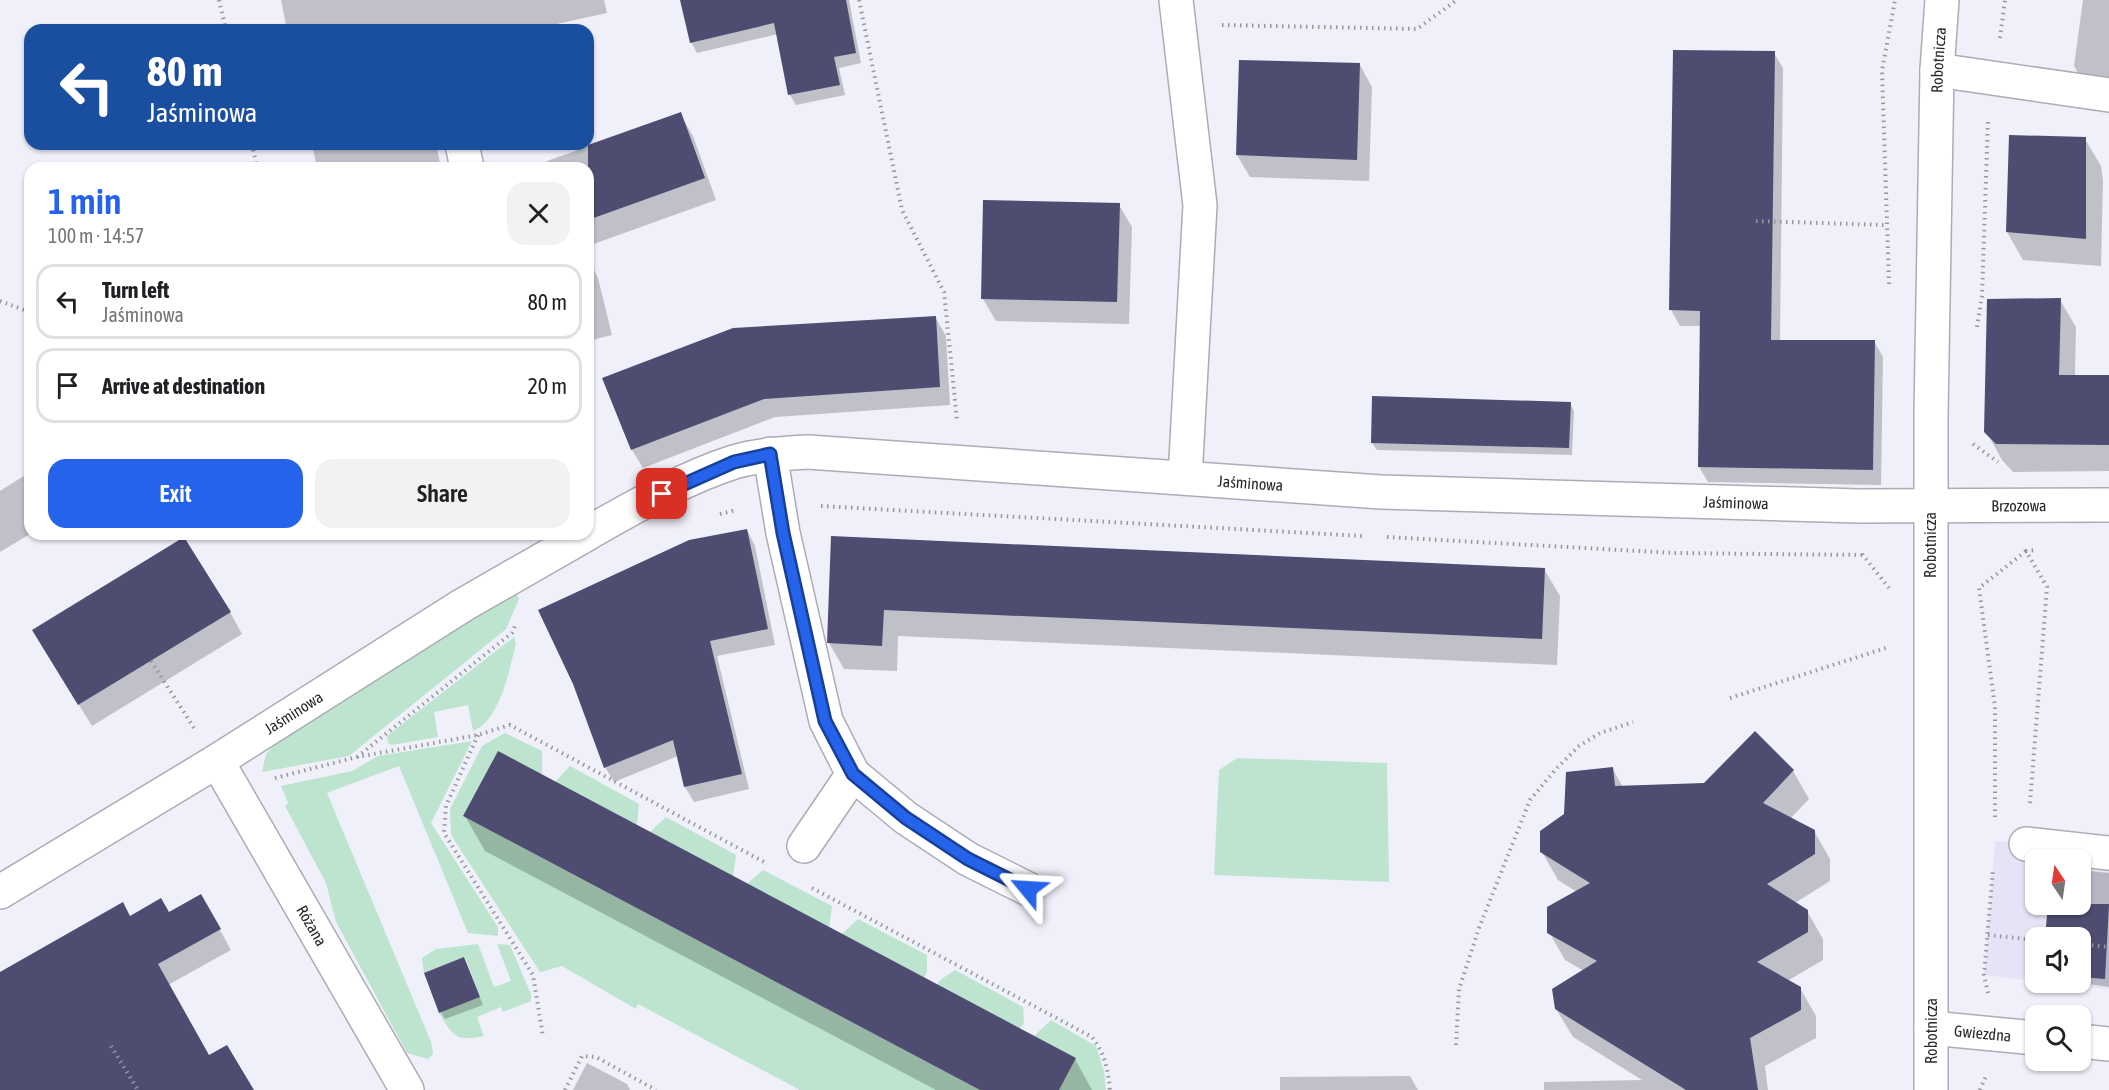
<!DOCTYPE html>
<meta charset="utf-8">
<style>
body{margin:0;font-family:"Asap Condensed",sans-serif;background:#f2f2f2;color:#202124;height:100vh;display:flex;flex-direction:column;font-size:22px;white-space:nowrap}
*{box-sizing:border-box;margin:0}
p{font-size:20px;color:#757577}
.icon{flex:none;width:33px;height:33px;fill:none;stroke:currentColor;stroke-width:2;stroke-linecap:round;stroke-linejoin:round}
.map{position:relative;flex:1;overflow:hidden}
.panel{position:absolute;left:24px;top:162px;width:570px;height:378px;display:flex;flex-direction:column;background:#fff;border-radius:18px;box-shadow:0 2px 4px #0004}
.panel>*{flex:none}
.guide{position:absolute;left:24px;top:24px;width:570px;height:126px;border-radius:18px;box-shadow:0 2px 4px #0004;background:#1a4fa0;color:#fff;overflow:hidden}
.needle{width:39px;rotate:347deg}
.tools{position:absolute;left:2025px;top:849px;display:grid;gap:12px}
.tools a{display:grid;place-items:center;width:66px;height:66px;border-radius:12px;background:#fff;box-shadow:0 2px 4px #0004;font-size:30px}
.pin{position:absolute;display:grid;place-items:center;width:51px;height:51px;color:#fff;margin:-26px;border-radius:12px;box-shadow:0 3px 9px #0006}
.me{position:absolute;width:66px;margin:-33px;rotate:297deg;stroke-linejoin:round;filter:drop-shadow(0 0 4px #0008)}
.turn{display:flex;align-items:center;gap:21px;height:126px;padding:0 24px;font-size:27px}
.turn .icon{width:78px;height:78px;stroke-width:2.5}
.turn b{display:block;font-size:42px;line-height:51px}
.round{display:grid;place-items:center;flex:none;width:63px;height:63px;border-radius:18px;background:#f2f2f2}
.headline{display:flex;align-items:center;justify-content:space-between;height:102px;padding:0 24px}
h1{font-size:36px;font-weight:600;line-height:45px;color:#2563eb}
.button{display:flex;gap:12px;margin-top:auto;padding:12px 24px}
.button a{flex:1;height:69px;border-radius:18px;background:#2563eb;color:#fff;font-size:24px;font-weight:600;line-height:69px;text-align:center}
.button a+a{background:#f2f2f2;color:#202124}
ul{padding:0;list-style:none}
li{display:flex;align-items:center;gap:18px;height:75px;margin:0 12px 9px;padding:0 12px;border:3px solid #e0e0e0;border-radius:18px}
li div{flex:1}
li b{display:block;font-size:22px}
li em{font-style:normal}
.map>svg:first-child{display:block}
.built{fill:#e4e4f6;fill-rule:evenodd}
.green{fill:#bce4ce}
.shadow{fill:#0003}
.building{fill:#4e4c71}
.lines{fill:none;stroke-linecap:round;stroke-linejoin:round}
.minor-casing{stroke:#acacb6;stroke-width:36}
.path{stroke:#96969e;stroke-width:4;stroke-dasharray:1.5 4.5;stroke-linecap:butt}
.minor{stroke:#fff;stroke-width:33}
.route-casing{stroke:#184099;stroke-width:15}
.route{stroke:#2563eb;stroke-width:10}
.labels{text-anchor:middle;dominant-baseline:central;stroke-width:6;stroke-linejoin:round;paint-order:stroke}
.street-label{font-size:16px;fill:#29292d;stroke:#fff}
</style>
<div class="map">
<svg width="2109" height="1090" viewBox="0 0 2109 1090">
<rect width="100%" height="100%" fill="#f0f0fb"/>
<!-- built -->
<path class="built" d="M 1995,841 L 2109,853 L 2109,989 L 2049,983 L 2080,982 L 2080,938 L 2036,938 L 2035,981 L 1984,975 ZM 2036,860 L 2080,860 L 2080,904 L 2036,904 Z"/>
<!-- green -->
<path class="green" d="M 516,593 L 519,599 L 506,629 L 349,756 L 262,772 L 266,754 L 278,741 Z
M 514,637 L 516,643 C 510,668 500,721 473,731 L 468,705 L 434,712 L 438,737 L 392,745 L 388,743 L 387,736 Z
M 505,733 L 542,751 L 542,775 L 498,752 L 463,816 L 980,1090 L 800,1090 L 638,1004 L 636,1009 L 562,966 L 540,972 L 451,835 L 450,809 L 482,746 Z
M 472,741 L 431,823 L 498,927 L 498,936 L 468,933 L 399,766 L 327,793 L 431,1042 L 433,1054 L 428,1059 L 407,1053 L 336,922 L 326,883 L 285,806 L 288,803 L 281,786 L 352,771 L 378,756 Z
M 1237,758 L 1387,763 L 1389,882 L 1214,875 L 1219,770 Z
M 570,766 L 639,804 L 637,825 L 555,782 Z
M 666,817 L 736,855 L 733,877 L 650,832 Z
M 763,870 L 832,906 L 829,928 L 747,884 Z
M 858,919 L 927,955 L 927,972 L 924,978 L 842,934 Z
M 478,944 L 494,987 L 511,981 L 497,944 L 510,945 L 531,994 L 531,1001 L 503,1012 L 501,1007 L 477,1017 L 484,1036 C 456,1042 453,1036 439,1013 L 480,997 L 465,957 L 424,973 L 422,958 L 436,949 Z
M 955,970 L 1023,1007 L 1024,1022 L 1020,1029 L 937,985 L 940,980 Z
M 1051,1020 L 1096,1046 L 1104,1071 L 1106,1090 L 1059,1090 L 1076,1058 L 1034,1036 Z"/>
<!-- shadow -->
<path class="shadow" d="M 281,0 L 604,0 L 607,13 L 529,30 L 287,30 Z
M 682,0 L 849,0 L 861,63 L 839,68 L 845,95 L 796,105 L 790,95 L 778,34 L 697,53 L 691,42 Z
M 2083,0 L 2109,0 L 2109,97 L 2090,94 L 2074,66 Z
M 1774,53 L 1783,68 L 1780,341 L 1874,341 L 1883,357 L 1881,485 L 1708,482 L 1699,467 L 1701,326 L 1680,326 L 1671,310 Z
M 1360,65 L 1372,87 L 1369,181 L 1250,177 L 1237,155 Z
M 680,114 L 693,136 L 716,200 L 588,246 L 588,168 L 550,168 L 547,161 Z
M 2085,139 L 2101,166 L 2103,181 L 2101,266 L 2023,260 L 2007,232 Z
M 312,144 L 436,144 L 441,168 L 317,168 Z
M 1119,205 L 1132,227 L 1129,324 L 996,321 L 983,299 Z
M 594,270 L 598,278 L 612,335 L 588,341 L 588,272 Z
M 2060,300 L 2076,327 L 2075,376 L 2109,376 L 2109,471 L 2013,472 L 2002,460 L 1986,431 Z
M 935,317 L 946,336 L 950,405 L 775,417 L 643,468 L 632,450 L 604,379 Z
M 1570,403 L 1574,411 L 1572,455 L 1377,450 L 1372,443 Z
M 30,472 L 30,534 L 0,552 L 0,491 Z
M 747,530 L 755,546 L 775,645 L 717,656 L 749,789 L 694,802 L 685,787 L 678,756 L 614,782 L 605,767 Z
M 196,534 L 205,534 L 199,538 Z
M 832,538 L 1544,569 L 1560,596 L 1557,665 L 898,636 L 897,671 L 844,669 L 829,643 Z
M 230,612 L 242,634 L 92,726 L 47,653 Z
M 1612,768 L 1623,787 L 1704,785 L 1793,771 L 1809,799 L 1790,819 L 1814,831 L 1830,859 L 1830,881 L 1795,903 L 1807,911 L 1823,939 L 1823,960 L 1787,981 L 1800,988 L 1816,1016 L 1816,1038 L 1765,1066 L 1768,1090 L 1544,1090 L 1544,1082 L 1642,1080 L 1573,1037 L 1556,1009 L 1584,971 L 1565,960 L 1549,932 L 1577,892 L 1558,880 L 1542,852 L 1565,815 Z
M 465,816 L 1075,1059 L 1092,1090 L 936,1090 L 485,851 Z
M 2080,870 L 2109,873 L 2109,987 L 2075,982 L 2080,982 Z
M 201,896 L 231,950 L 168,985 L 208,1056 L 252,1090 L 0,1090 L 0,974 L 130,918 L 168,914 Z
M 464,959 L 483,1005 L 445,1019 L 441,1012 Z
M 587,1063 L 627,1084 L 630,1090 L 573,1090 Z
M 1410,1076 L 1418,1090 L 1280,1090 L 1280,1077 Z"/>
<!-- building -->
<path class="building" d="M 680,0 L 846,0 L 856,53 L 834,57 L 840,85 L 788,95 L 774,23 L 690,43 Z
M 1673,50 L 1775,51 L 1771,340 L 1875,340 L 1873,470 L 1698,467 L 1700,311 L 1669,310 Z
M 1239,60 L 1360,63 L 1357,160 L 1236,155 Z
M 681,112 L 705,178 L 588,220 L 588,145 Z
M 2009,135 L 2086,137 L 2086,239 L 2006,232 Z
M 983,200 L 1120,203 L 1117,302 L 981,299 Z
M 2061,298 L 2059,375 L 2109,375 L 2109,445 L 1996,444 L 1984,432 L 1987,299 Z
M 936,316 L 940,387 L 764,399 L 631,450 L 602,378 L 733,328 Z
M 1372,396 L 1571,402 L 1569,448 L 1371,443 Z
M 747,529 L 768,629 L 710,641 L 742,774 L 684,787 L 673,740 L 604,768 L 573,684 L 538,610 L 689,540 Z
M 831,536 L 1545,568 L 1542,639 L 884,610 L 882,646 L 827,643 Z
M 184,537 L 231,612 L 78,705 L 32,630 Z
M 1755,731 L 1794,770 L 1763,803 L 1815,830 L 1815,854 L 1767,884 L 1808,910 L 1808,932 L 1757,962 L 1801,987 L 1801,1010 L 1750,1038 L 1758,1090 L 1686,1090 L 1555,1009 L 1552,989 L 1597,961 L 1547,933 L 1547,907 L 1590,883 L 1540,852 L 1540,831 L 1564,814 L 1566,772 L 1613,767 L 1615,786 L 1704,783 Z
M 498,751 L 1076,1058 L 1059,1090 L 980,1090 L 463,816 Z
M 201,894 L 221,929 L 158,964 L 209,1055 L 227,1045 L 254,1090 L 0,1090 L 0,972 L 123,902 L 130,916 L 161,898 L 169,912 Z
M 2048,904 L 2109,904 L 2105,979 L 2080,977 L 2080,938 L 2045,938 Z
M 464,957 L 480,997 L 439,1013 L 424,973 Z"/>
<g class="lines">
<defs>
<g id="minor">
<path d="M 1176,0 L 1200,205 L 1185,478"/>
<path d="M 1937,70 L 2109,95"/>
<path d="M 462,144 L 467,168"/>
<path d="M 770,454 L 783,533 L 826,721 L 853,774 L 906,818 L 968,859 L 1028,889"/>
<path id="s1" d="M 588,533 C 634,507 684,478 734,462 C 758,455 783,453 808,452 L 1381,492 L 1859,506 L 2109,505"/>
<path id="s2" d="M 217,761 L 407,1090"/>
<path d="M 2026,844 L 2109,853"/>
<path d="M 804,846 L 853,774"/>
<path id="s3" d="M 0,892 L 217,761 L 463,605 L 587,534"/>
<path id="s4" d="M 1931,1028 L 2036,1038"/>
<path d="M 2080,1041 L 2109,1044"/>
<path id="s5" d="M 1931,1090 L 1931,414 L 1937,70 L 1942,0"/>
</g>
</defs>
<!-- minor casing -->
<use href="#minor" class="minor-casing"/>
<!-- path -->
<path class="path" d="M 219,0 L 226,30
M 859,0 L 902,210 L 944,292 L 957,420
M 1222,25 L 1417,29 L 1457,0
M 2000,38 L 2005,0
M 252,144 L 257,168
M 1756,221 L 1885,225
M 1889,284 L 1882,71 L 1895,0
M 0,301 L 30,312
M 1977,327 L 1982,296 L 1988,119
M 1973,444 L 1998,462
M 821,506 L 1362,536
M 720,514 L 736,510
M 1387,537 L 1675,553 L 1862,555
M 1862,554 L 1889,588
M 151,661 L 194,728
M 1730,698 L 1889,647
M 478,735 L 446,806 L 444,833 L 533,975 L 543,1037
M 357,757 L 512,633 L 516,624
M 275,778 L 357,757 L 478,735 L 510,725 L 766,863
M 2030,803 L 2047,587 L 2026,551 L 2036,550
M 1995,817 L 1995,707 L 1979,588 L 2026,551 L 2026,548
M 812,888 L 1092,1037 C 1105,1054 1108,1069 1110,1090
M 1988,935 L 2036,940
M 2080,944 L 2109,947
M 1988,993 L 1984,975 L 1993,869
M 1456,1045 L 1459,989 L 1479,928 L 1530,800 L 1556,769 L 1579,746 L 1600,733 L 1633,722
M 111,1046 L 138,1090
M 565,1090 L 582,1056 L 596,1057 L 656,1090
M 1980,1090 L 1987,1074"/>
<!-- minor -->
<use href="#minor" class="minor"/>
</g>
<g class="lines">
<defs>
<path id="route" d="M 662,494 L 734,462 L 770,454 L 783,533 L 825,721 L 853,774 L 906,818 L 968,859 L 1028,889"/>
</defs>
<!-- route casing -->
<use href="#route" class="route-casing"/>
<!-- route -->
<use href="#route" class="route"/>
</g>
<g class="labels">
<!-- street labels -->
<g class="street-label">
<text stroke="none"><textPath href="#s5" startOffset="1030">Robotnicza</textPath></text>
<text stroke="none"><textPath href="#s1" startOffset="681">Jaśminowa</textPath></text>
<text stroke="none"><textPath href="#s1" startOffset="1167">Jaśminowa</textPath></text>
<text stroke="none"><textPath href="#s1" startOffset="1450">Brzozowa</textPath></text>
<text transform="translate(1930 545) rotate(-90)">Robotnicza</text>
<text stroke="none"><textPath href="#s3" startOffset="344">Jaśminowa</textPath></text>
<text stroke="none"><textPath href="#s2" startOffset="190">Różana</textPath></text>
<text transform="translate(1931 1031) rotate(-90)">Robotnicza</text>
<text stroke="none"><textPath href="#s4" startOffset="52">Gwiezdna</textPath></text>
</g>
</g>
</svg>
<div class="tools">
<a><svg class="needle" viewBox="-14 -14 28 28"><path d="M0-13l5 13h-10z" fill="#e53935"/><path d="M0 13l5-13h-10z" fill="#757577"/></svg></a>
<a><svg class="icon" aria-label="sound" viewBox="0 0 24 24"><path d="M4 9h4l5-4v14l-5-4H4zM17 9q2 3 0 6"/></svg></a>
<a><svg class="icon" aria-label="search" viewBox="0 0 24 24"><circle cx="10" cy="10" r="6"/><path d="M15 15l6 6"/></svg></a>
</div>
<div class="pin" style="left:662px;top:494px;background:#d93025"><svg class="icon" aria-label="arrive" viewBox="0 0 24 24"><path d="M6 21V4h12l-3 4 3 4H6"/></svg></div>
<svg class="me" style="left:1028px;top:889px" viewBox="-20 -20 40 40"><path d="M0-17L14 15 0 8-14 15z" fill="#2563eb" stroke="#fff" stroke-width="4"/></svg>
<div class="guide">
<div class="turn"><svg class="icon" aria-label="left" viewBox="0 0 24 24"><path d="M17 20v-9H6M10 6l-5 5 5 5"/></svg><div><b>80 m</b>Jaśminowa</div></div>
</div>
<section class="panel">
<div class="headline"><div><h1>1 min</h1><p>100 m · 14:57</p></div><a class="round"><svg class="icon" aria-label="close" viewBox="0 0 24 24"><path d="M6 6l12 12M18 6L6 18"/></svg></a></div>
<ul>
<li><svg class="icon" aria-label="left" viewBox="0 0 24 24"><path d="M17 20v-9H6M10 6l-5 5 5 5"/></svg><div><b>Turn left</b><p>Jaśminowa</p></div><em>80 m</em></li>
<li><svg class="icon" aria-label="arrive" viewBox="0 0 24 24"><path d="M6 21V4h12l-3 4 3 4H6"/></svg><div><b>Arrive at destination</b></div><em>20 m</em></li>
</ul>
<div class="button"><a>Exit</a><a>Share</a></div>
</section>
</div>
